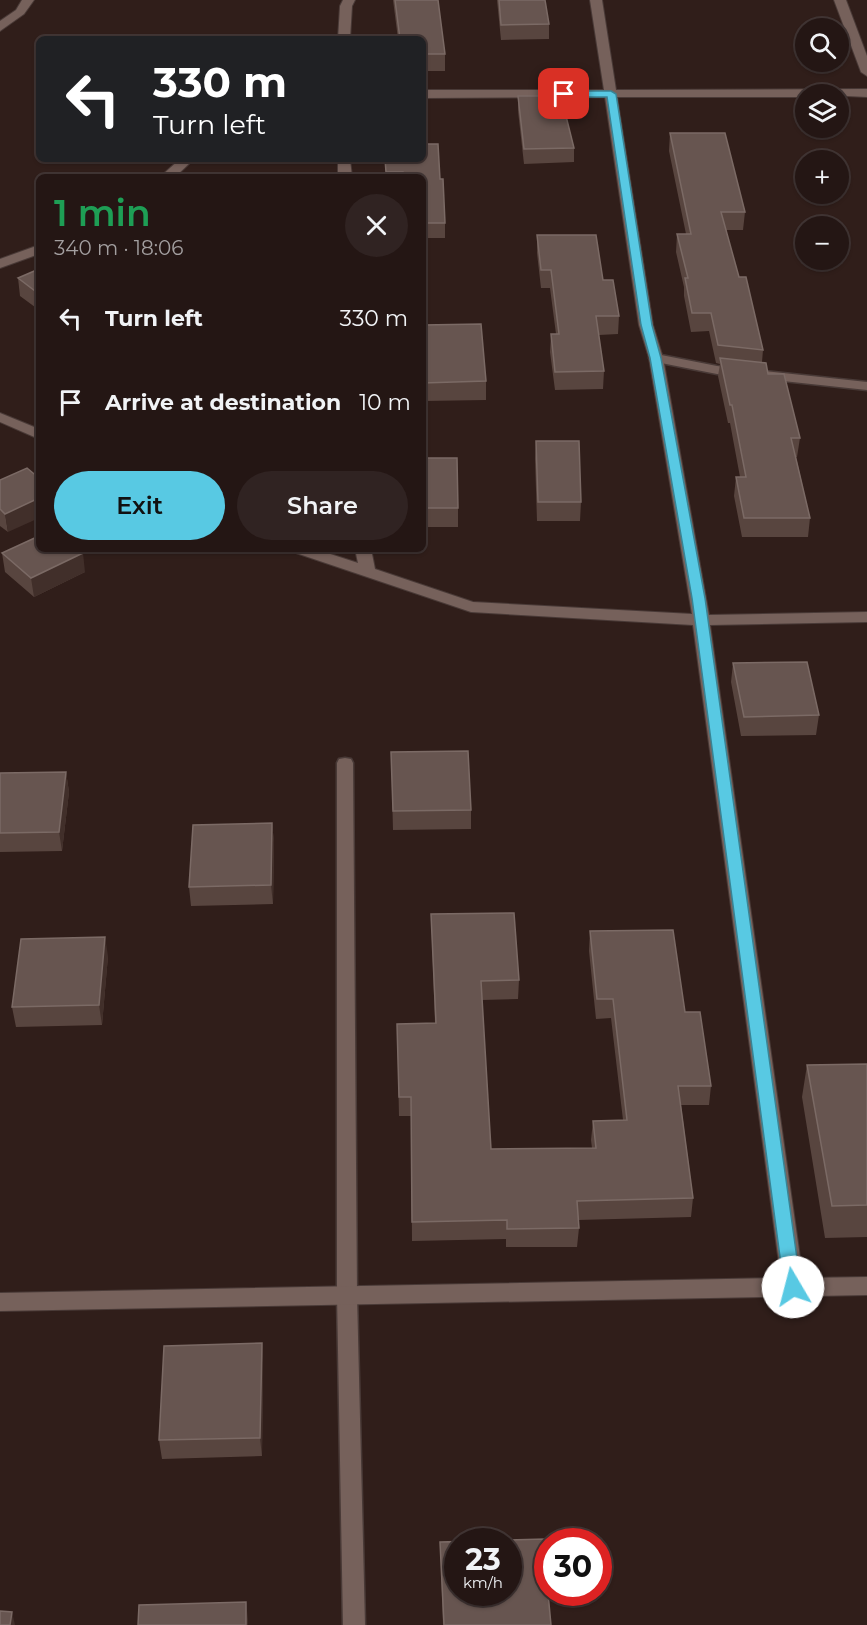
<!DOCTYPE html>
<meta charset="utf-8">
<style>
body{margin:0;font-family:Montserrat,sans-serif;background:#302322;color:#f1f3f6;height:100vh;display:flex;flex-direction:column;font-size:22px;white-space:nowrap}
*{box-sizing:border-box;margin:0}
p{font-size:20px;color:#a39fa0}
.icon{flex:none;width:33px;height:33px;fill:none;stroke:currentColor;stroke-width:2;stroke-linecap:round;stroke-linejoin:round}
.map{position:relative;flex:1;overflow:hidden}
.details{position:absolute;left:36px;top:174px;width:390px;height:378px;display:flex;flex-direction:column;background:#241614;border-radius:9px;box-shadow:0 2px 4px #0004,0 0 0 2px #413534}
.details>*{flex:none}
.hud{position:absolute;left:36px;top:36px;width:390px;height:126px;border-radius:9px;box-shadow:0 2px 4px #0004,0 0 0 2px #413534;background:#202124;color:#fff;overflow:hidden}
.tools{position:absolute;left:795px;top:18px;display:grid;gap:12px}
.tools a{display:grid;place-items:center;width:54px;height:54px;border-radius:50%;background:#241614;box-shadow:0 2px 4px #0004,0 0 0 2px #413534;font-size:30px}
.speed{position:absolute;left:444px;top:1528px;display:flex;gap:12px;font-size:30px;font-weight:700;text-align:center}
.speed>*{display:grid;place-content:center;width:78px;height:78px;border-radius:50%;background:#241614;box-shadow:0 2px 4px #0004,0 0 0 2px #413534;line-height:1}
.speed small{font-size:15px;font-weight:400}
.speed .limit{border:9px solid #d22;background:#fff;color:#111}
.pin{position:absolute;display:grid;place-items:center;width:51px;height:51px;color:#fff;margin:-26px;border-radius:12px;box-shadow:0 3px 9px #0006}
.me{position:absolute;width:66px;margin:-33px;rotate:352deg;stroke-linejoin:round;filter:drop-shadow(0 0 4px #0008)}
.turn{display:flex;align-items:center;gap:21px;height:126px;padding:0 18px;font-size:27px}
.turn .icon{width:78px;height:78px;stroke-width:2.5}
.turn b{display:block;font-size:42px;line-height:51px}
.round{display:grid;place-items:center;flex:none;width:63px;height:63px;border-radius:32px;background:#302322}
.headline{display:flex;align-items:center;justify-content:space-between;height:102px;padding:0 18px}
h1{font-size:36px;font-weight:600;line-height:45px;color:#1e9e55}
.button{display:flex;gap:12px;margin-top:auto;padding:12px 18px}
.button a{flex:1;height:69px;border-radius:36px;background:#58c9e3;color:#111;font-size:24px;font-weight:600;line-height:69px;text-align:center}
.button a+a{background:#302322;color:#f1f3f6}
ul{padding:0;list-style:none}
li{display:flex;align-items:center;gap:18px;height:84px;padding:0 18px}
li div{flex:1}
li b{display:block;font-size:22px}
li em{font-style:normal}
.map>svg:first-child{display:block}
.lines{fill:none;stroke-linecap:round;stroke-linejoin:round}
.service-casing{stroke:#493a37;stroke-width:3}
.minor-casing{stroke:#493a37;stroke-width:2}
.service{fill:#76615b;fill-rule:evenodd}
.minor{fill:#76615b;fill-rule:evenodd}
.wall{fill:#58453f}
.shaded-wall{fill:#412f2a}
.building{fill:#675550;stroke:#7b6a65;stroke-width:1.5;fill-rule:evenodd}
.route{fill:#58c9e3;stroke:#398394;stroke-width:1.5}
</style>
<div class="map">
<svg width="867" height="1625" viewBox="0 0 867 1625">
<rect width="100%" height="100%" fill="#301e1a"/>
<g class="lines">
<defs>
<path id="service" d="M 656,354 L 717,366 L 867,382 L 867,390 L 717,374 L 651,361 L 649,358 Z
M 345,758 L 351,759 L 353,763 L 357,1295 L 365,1625 L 343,1625 L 337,1295 L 337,763 L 339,759 Z"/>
<path id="minor" d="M 22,0 L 34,0 L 24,14 L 0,31 L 0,21 L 16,10 Z
M 343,0 L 355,0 L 352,6 L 350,39 L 338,39 L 340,6 Z
M 590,0 L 602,0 L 616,90 L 867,89 L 867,97 L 806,94 L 806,97 L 617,97 L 653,325 L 663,358 L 709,615 L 867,612 L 867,622 L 710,625 L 803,1278 L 867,1277 L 867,1295 L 0,1311 L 0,1293 L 781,1278 L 693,625 L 471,612 L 293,552 L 291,549 L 315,549 L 358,563 L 355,549 L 371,549 L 375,569 L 473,602 L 692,614 L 649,358 L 639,325 L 605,97 L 423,98 L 423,90 L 604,90 Z
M 834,0 L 846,0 L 867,56 L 867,76 L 861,72 Z
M 180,159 L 194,159 L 175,177 L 160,177 Z
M 338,159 L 350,159 L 352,177 L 338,177 Z
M 39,245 L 39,254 L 0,268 L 0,259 Z
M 0,413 L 39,429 L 39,439 L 0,422 Z"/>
</defs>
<!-- service casing -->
<use href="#service" class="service-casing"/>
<!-- minor casing -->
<use href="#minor" class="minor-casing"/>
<!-- service -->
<use href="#service" class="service"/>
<!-- minor -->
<use href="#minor" class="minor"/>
</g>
<!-- wall -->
<path class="wall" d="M 393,0 L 438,0 L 445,54 L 445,71 L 423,71 L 423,39 L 398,39 Z
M 497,0 L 545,0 L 549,24 L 549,39 L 501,40 Z
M 518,96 L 574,148 L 574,162 L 524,164 L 518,111 Z
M 670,133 L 745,212 L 743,230 L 726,230 L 739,277 L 763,350 L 762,362 L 800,438 L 797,457 L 796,457 L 810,518 L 808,537 L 742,537 L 734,496 L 736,477 L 740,477 L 730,423 L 728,423 L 718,376 L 720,364 L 716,363 L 709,331 L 691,332 L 684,296 L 684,287 L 676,252 L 677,234 L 686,234 L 669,151 Z
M 425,144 L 440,179 L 445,223 L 445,238 L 423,238 L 423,177 L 386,177 L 385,159 Z
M 537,235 L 603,280 L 619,316 L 618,334 L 599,335 L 604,371 L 603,389 L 555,390 L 550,352 L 551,334 L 556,334 L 550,288 L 541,288 L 537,253 Z
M 39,269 L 39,310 L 20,296 L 18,278 Z
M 423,325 L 486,381 L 486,400 L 423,401 Z
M 536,441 L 581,502 L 580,521 L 537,521 L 535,459 Z
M 423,458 L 458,508 L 458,527 L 423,527 Z
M 0,480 L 8,532 L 0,526 Z
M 2,553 L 85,572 L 34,597 L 5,572 Z
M 733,663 L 819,715 L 816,735 L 741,736 L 731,682 Z
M 391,752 L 471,810 L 471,829 L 393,830 Z
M 66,772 L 69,792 L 62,851 L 0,852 L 0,773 Z
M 272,823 L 274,842 L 273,904 L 191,906 L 189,887 Z
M 431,914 L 519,980 L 518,999 L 482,1000 L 491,1149 L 592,1148 L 591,1140 L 593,1121 L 623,1120 L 611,1018 L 596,1019 L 589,951 L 590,931 L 685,1012 L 711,1086 L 709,1105 L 681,1105 L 693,1198 L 691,1217 L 578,1220 L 579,1228 L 577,1247 L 506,1247 L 506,1239 L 412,1241 L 411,1116 L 399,1116 L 397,1024 L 435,1023 Z
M 108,956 L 102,1025 L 16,1027 L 12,1007 Z
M 867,1064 L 867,1237 L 825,1238 L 802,1097 L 807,1065 Z
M 262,1343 L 263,1362 L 262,1456 L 162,1459 L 159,1440 Z
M 440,1542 L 551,1625 L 443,1625 Z"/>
<!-- shaded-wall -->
<path class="shaded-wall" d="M 39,498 L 39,518 L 8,532 L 5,514 Z
M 83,553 L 85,572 L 34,597 L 31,578 Z
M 66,772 L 69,792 L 62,851 L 59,832 Z
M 272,823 L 274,842 L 273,904 L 271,885 Z
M 105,937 L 108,956 L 102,1025 L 99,1005 Z
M 262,1343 L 263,1362 L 262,1456 L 260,1438 Z
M 246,1602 L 248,1619 L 248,1625 L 246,1625 Z
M 12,1612 L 15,1625 L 10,1625 Z"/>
<!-- building -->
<path class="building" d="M 395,0 L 438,0 L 445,54 L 423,54 L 423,39 L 400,39 Z
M 499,0 L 545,0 L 549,24 L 501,25 Z
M 423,92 L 425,144 L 438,144 L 440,179 L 443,179 L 445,223 L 423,223 L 423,177 L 404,177 L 403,172 L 386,172 L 385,159 L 423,159 Z
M 518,96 L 561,96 L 574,148 L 524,149 Z
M 670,133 L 725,133 L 745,212 L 721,212 L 739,277 L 746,277 L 763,350 L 718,345 L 711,313 L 692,313 L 685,278 L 688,278 L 677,234 L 691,234 Z
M 537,235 L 596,235 L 603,280 L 613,280 L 619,316 L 596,316 L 604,371 L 555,372 L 551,334 L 559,334 L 551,270 L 541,270 Z
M 39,269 L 39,294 L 18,278 Z
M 481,324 L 486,381 L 423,383 L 423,325 Z
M 720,358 L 766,363 L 768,374 L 784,374 L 800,438 L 791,438 L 810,518 L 744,518 L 736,477 L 746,477 L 732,405 L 730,405 Z
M 536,441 L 579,441 L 581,502 L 538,502 Z
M 423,458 L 457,458 L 458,508 L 423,508 Z
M 27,468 L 39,478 L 39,498 L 5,514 L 0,509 L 0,480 Z
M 39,536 L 39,549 L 78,549 L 83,553 L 31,578 L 2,553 Z
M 807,662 L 819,715 L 744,717 L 733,663 Z
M 468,751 L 471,810 L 393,811 L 391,752 Z
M 66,772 L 59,832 L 0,833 L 0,773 Z
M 272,823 L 271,885 L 189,887 L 193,825 Z
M 514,913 L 519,980 L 481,981 L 491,1149 L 596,1148 L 593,1121 L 627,1120 L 613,999 L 597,999 L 590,931 L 673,930 L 685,1012 L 700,1012 L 711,1086 L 678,1086 L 693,1198 L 577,1201 L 579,1228 L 507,1229 L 507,1220 L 412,1222 L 411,1097 L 399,1097 L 397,1024 L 436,1023 L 431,914 Z
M 105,937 L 99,1005 L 12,1007 L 21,939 Z
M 867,1064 L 867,1205 L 832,1206 L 807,1065 Z
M 262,1343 L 260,1438 L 159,1440 L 164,1346 Z
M 545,1539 L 548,1593 L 551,1625 L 444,1625 L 440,1542 ZM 458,1542 L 508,1542 L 508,1593 L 458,1593 Z
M 246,1602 L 246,1625 L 138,1625 L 139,1605 Z
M 0,1611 L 12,1612 L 10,1625 L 0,1625 Z"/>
<!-- route -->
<path class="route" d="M 611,91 L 616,94 L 652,325 L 661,358 L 705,598 L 801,1287 L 798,1292 L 793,1294 L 787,1292 L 784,1287 L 692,598 L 650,358 L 641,325 L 607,97 L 564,97 L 560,94 L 564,91 Z"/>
</svg>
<div class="tools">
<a><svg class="icon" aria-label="search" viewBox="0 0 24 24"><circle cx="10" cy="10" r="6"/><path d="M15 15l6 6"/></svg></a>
<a><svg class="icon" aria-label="layers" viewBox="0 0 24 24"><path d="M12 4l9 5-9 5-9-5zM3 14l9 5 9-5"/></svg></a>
<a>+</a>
<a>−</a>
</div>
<div class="speed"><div>23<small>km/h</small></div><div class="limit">30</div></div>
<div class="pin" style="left:564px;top:94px;background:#d93025"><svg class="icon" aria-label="arrive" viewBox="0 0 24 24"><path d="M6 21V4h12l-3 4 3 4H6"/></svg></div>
<svg class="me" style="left:793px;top:1287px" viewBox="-20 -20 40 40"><circle r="19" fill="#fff"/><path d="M0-13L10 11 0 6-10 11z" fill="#58c9e3"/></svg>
<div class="hud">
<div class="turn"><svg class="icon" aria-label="left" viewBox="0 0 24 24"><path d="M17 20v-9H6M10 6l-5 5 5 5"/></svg><div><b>330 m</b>Turn left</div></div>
</div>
<section class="details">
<div class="headline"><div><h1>1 min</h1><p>340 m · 18:06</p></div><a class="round"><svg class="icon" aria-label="close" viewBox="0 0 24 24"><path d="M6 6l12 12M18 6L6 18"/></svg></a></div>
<ul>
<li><svg class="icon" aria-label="left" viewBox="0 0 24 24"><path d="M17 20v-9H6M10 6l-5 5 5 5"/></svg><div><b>Turn left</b></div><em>330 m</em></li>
<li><svg class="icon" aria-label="arrive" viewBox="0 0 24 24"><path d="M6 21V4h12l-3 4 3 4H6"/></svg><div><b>Arrive at destination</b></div><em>10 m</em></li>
</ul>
<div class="button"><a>Exit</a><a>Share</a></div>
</section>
</div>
